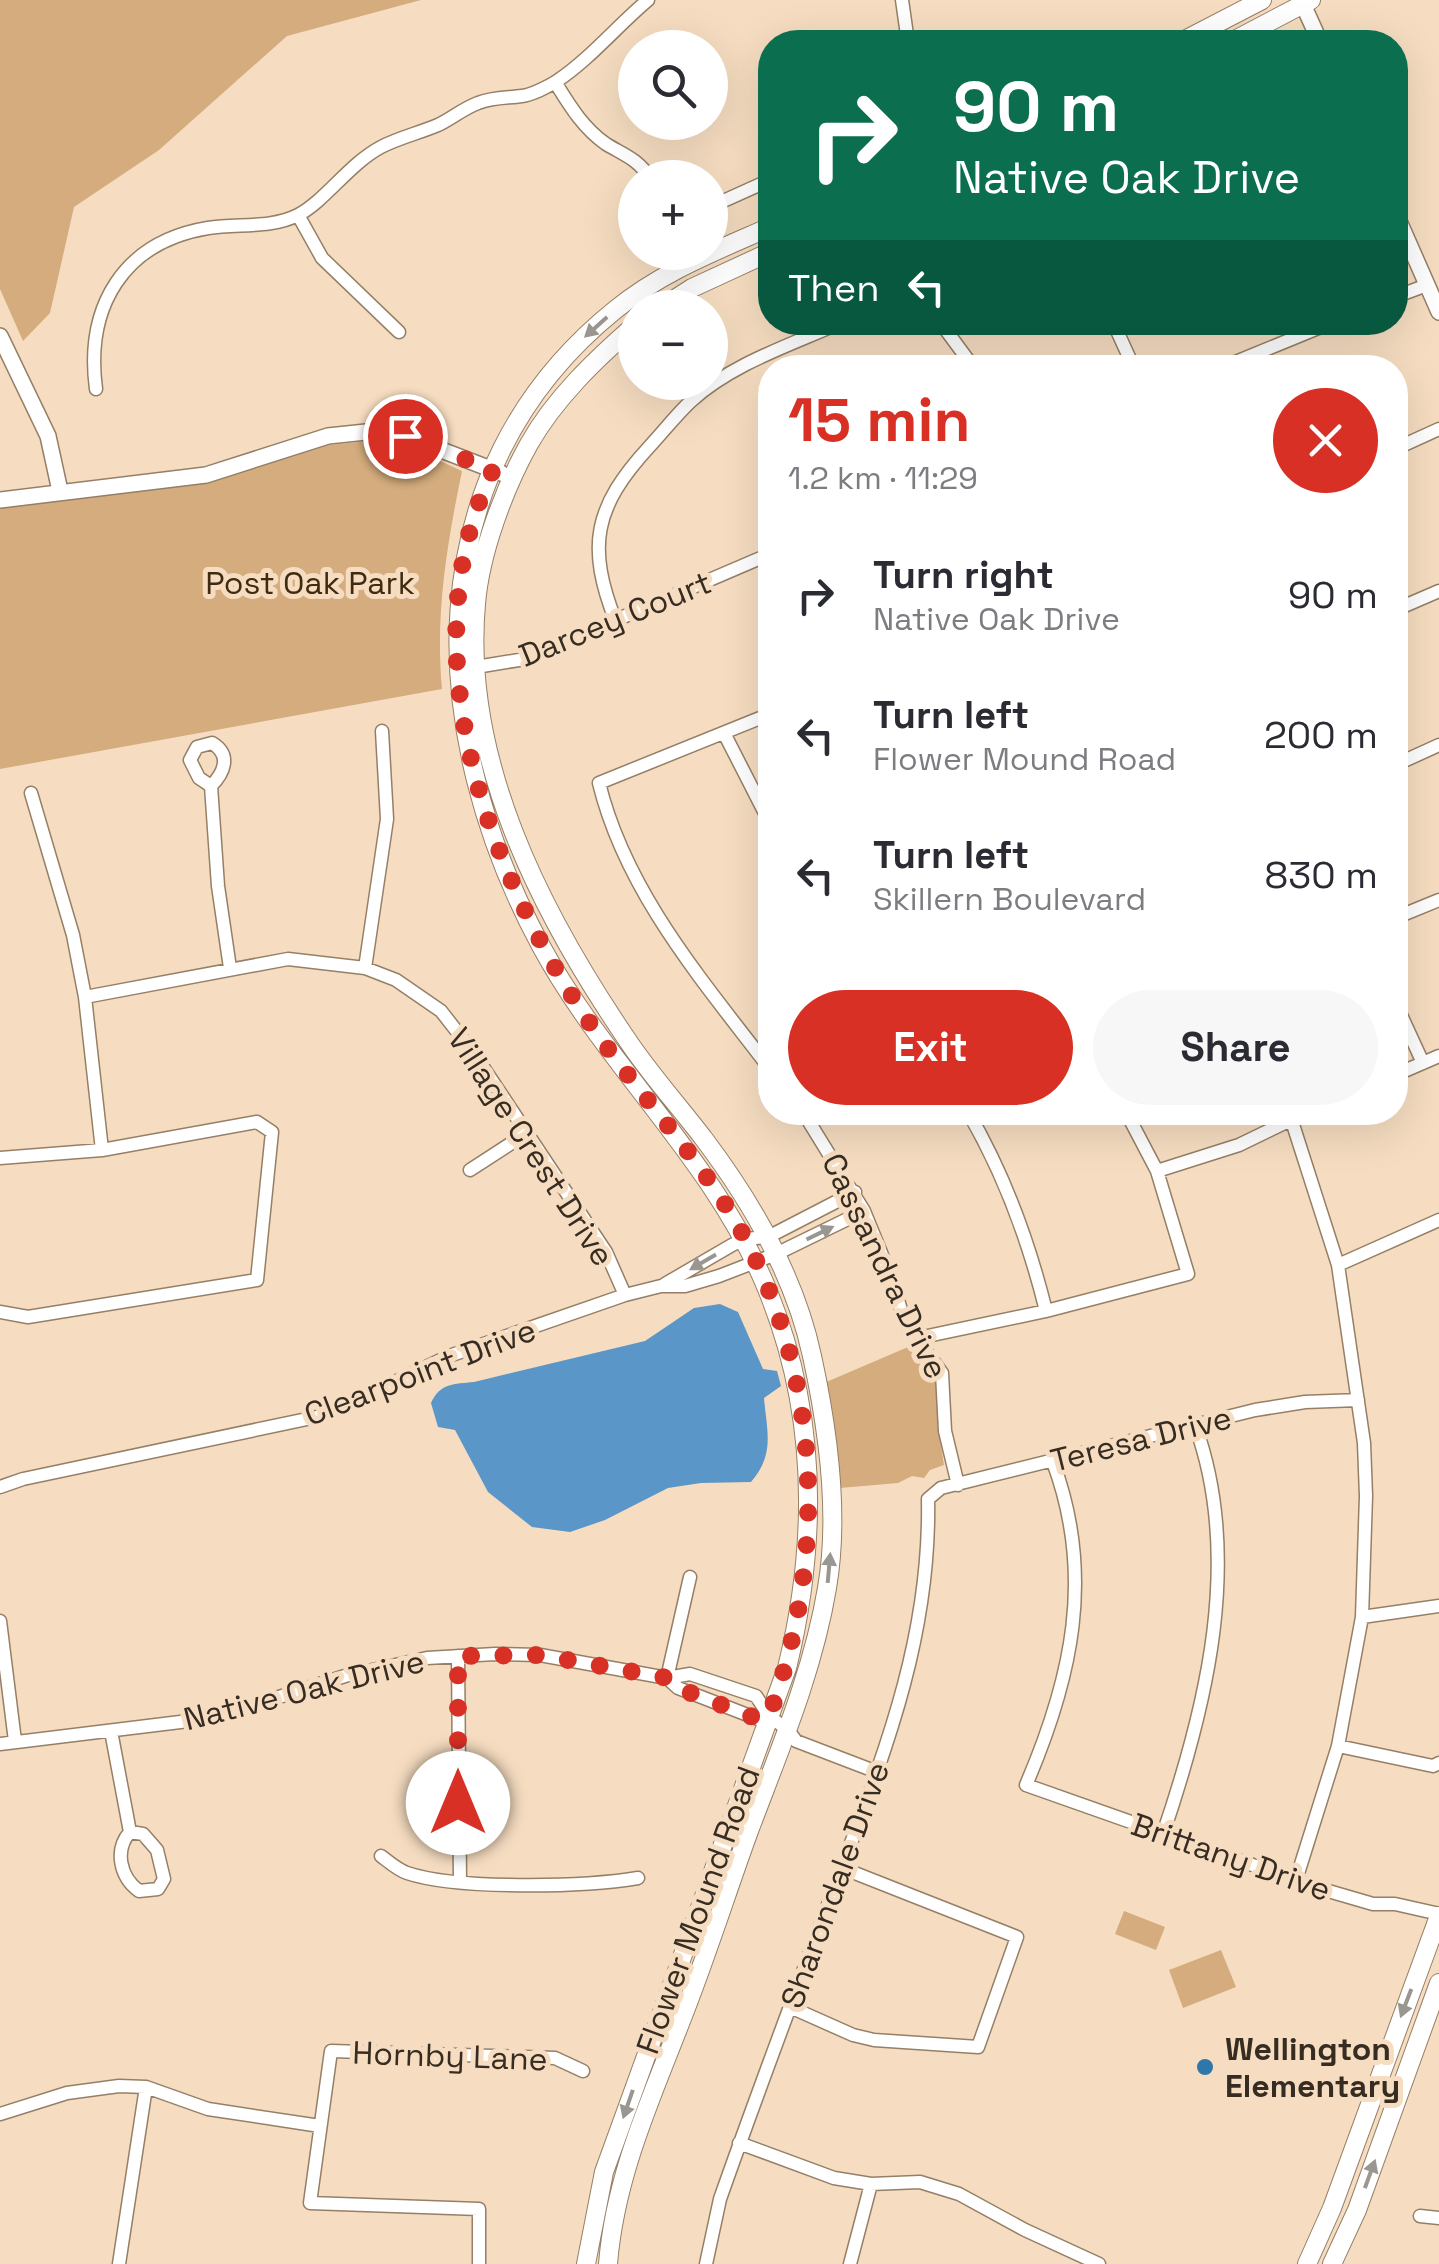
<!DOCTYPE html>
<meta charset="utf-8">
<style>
body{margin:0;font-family:"Space Grotesk",sans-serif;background:#f7f7f7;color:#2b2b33;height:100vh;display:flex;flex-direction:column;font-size:38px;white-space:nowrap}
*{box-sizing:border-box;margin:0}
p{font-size:32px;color:#7c7c81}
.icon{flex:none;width:55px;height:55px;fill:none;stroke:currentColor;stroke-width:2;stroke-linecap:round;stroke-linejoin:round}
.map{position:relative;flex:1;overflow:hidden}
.drawer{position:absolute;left:758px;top:355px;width:650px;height:770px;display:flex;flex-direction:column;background:#fff;border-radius:40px;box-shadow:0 10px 40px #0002}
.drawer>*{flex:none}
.guide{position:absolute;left:758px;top:30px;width:650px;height:305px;border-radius:40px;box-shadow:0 10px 40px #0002;background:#0b6e4f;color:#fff;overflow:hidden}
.buttons{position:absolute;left:618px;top:30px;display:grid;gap:20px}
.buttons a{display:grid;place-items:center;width:110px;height:110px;border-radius:50%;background:#fff;box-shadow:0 10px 40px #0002;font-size:50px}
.pin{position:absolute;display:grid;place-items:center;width:85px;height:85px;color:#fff;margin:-42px;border:5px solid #fff;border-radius:50%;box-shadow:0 2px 10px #0007}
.me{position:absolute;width:110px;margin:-55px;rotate:0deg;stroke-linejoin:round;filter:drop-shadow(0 0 8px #0008)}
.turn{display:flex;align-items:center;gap:35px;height:210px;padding:0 30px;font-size:45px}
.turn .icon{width:130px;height:130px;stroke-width:2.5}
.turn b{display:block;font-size:70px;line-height:85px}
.then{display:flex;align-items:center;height:95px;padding:0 30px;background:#0003;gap:20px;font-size:38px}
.round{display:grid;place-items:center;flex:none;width:105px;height:105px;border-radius:52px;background:#f7f7f7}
.summary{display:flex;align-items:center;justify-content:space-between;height:170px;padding:0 30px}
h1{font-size:60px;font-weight:800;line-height:75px;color:#d93025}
.cta{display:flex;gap:20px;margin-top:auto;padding:20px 30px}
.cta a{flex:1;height:115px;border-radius:60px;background:#d93025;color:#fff;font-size:40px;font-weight:800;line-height:115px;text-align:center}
.cta a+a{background:#f7f7f7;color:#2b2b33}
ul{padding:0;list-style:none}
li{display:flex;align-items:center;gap:30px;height:140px;padding:0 30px}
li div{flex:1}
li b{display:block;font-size:38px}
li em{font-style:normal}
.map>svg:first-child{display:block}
.green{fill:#d4ac7d}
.water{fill:#5a96c7}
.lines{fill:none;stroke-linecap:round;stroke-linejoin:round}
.minor-casing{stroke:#957f66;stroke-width:15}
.tertiary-casing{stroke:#957f66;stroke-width:18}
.secondary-casing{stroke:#957f66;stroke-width:20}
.minor{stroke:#fff;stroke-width:12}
.tertiary{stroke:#fff;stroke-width:15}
.secondary{stroke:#fff;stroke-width:18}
.oneway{fill:#9a9690}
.route{stroke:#d93025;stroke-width:18;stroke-dasharray:0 32.4}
.poi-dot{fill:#2f76aa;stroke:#f6ddc1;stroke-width:4}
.labels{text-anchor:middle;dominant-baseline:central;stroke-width:10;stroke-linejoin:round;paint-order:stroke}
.park-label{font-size:32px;fill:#402b11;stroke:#f6ddc1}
.street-label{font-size:32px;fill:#362c22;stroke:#f6ddc1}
.poi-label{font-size:32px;font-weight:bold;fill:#362c22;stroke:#f6ddc1;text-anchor:start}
</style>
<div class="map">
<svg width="1439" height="2264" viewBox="0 0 1439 2264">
<rect width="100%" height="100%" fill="#f6ddc1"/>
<!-- green -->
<path class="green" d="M 0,0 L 421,0 L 287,36 L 159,150 L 74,207 L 50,313 L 23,341 L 0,289 Z
M 368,441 L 404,444 L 462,471 C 447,544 435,614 442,689 L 0,769 L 0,507 L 196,484 L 320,446 Z
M 908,1347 L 934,1367 C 939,1400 938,1432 944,1465 L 930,1470 L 924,1478 L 912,1476 L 898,1483 L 840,1488 L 824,1383 Z
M 1124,1911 L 1165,1927 L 1156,1950 L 1115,1934 Z
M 1221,1950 L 1236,1987 L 1183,2008 L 1169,1970 Z"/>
<!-- water -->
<path class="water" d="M 720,1304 L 738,1312 L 763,1369 L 777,1371 L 781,1386 L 764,1398 C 767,1432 775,1454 751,1482 L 701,1483 L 668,1488 L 605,1520 L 570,1532 L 532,1527 L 488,1492 L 455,1430 L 438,1427 L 431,1403 C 440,1383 454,1384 474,1382 L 645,1341 L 694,1308 Z"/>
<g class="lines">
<defs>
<path id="minor" d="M 902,0 L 908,42
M 555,82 C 570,106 583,128 606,144 C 624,155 638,159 650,178
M 710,207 L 770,180
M 298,215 L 322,258 L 399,332
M 1395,297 L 1427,285
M 940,322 L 974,368
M 1113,322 L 1134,368
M 1221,368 L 1333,322
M 96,389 C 85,307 123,242 208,228 C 238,223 270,229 298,215 C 325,201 349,164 381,147 C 398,138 419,133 438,125 C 451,119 464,108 478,103 C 493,97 507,98 522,96 C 532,95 549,86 557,81 C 591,58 617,26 648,0
M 1395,449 L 1439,429
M 1395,610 L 1439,591
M 616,622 C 586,546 594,507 649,447 C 663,432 676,415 691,401 C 733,363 791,345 842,322
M 470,668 L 525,659 L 770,554
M 770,714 L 599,783 C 626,893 703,981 770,1069
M 724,733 L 770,823
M 1395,765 L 1439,745
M 211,786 L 199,778 L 190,760 L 197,747 L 212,743 C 232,755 224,773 211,786 L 218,886 L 230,968
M 31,793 L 73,935 L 85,997 L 102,1150
M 1395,918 L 1439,900
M 365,968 L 387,819 L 382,731
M 85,997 L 288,959 L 365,968 L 396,980 L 441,1011 L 473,1052 L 606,1252 L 625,1295
M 1395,1002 L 1423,1063
M 1395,1075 L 1439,1056
M 803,1112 L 864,1211 L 891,1277 L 905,1323 L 942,1373 L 945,1431 L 958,1485
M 968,1112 C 1004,1174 1029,1242 1046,1311
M 1289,1112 L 1338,1265 L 1364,1443 L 1366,1496 L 1362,1617 L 1338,1746 L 1296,1880
M 0,1158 L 102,1150 L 257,1122 L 272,1132 L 257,1280 L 28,1317 L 0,1312
M 470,1170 L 527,1133
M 1157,1171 L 1239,1145 L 1307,1112
M 1338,1265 L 1439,1220
M 665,1284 L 732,1245 L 745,1239 L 768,1237 L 855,1192
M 918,1338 L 1046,1311 L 1188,1274 L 1157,1171 L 1126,1112
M 1053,1462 C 1095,1575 1072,1678 1026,1785 L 1318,1888 L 1373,1904 L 1395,1904 L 1439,1914
M 0,1487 L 23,1479 L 326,1415 L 449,1356 L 625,1295 L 661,1286 L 685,1286 L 719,1276 L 776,1254 L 864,1211
M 1362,1617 L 1439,1606
M 0,1621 L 15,1741
M 458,1656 L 460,1882
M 667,1678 L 678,1688 L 758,1719 L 769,1716
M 667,1678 L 690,1577
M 111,1731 L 130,1832
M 0,1744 L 213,1718 L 345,1676 L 427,1658 L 495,1654 L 540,1655 L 667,1678 L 690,1674 L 756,1696 L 769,1716 L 788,1730 L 796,1741 L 877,1772
M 1338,1746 L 1433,1766 L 1439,1763
M 130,1832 L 143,1834 L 157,1850 L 164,1879 L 158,1889 L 139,1891 C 120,1877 114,1850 130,1832 Z
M 1163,1834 C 1207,1705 1243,1557 1195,1425
M 381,1856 C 389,1862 398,1870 407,1873 C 458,1890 584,1887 638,1878
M 790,2007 L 853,2035 L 874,2040 L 978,2047 L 1017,1937 L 842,1868
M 0,2114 L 67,2093 L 119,2086 L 146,2087 L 208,2109 L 320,2126
M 739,2143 L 834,2178 L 871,2184 L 920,2182 L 959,2194 L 1025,2230 L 1099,2264
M 1420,2216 L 1439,2218
M 119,2264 L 146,2087
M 479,2264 L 479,2209 L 310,2203 L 331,2051 L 555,2058 L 583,2071
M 706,2264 L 720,2199 C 757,2094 796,1990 835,1886 C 883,1757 931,1639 928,1499 L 941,1488 L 1255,1410 L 1305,1402 L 1358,1400
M 850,2264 L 871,2184"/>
<path id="tertiary" d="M 1301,0 L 1320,42
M 1395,212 L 1439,312
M 0,336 L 48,436 L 60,491
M 0,500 L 206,475 L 328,436 L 366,432 L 405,436 L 501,473"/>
<path id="secondary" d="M 1181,42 L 1262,0
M 1231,42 L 1311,0
M 661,308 L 692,288 L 770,252
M 586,2264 L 604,2172 L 787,1668 C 818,1541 817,1411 767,1289 C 715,1161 606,1066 541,946 C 427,735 413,473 615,310 C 661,272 716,251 770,227
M 608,2264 C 615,2177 650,2101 681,2021 C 706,1958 726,1894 749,1831 C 779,1751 813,1672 827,1588 C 840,1513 828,1429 812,1356 C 795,1276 753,1204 704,1139 C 678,1105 649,1073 626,1038 C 541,913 462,760 476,604 C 480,553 504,489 529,444 C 555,398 596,359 635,325
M 1307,2264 L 1332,2208 L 1439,1916
M 1332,2264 L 1357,2210 L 1439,1983"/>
</defs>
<!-- minor casing -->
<use href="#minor" class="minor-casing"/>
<!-- tertiary casing -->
<use href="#tertiary" class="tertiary-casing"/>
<!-- secondary casing -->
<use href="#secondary" class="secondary-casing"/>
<!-- minor -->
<use href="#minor" class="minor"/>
<!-- tertiary -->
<use href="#tertiary" class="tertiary"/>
<!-- secondary -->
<use href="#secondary" class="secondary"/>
</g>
<!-- one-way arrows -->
<defs><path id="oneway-solid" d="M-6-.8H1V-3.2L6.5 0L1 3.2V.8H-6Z" transform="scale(2.5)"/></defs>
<g class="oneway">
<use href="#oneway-solid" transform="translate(596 327) rotate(138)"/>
<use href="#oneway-solid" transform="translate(820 1233) rotate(-26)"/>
<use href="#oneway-solid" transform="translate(703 1262) rotate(150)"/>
<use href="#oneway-solid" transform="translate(829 1568) rotate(-85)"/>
<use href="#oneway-solid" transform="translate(1406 2003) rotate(111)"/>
<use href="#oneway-solid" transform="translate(628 2104) rotate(109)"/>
<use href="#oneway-solid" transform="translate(1370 2174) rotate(-70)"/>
</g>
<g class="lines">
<!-- route -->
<path class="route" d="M 405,436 L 493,470 C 408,642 484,863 583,1013 C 633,1089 704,1160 746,1240 C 823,1388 826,1562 769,1716 L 758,1719 L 678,1688 L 668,1678 L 540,1655 L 458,1656 L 458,1803"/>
</g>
<!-- markers -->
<circle class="poi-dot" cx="1205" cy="2067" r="10"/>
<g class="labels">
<!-- park labels -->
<g class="park-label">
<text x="310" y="583">Post Oak Park</text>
</g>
<!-- street labels -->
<g class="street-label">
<text transform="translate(615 619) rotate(-22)">Darcey Court</text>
<text transform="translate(531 1147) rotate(57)">Village Crest Drive</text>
<text transform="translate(885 1266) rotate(64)">Cassandra Drive</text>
<text transform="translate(420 1372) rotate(-21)">Clearpoint Drive</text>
<text transform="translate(1141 1439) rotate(-14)">Teresa Drive</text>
<text transform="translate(304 1690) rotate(-14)">Native Oak Drive</text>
<text transform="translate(1231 1857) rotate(19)">Brittany Drive</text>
<text transform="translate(835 1885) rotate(-70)">Sharondale Drive</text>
<text transform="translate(698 1910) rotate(-70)">Flower Mound Road</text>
<text transform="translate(450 2056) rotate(2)">Hornby Lane</text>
</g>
<!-- poi labels -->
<g class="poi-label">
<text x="1225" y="2049">Wellington<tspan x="1225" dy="37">Elementary</tspan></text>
</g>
</g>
</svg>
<div class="buttons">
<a><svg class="icon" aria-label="search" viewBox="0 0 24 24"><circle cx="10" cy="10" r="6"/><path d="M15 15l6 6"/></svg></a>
<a>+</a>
<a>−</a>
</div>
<div class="pin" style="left:405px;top:436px;background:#d93025"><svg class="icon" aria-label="arrive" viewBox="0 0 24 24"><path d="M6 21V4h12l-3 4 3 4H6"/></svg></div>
<svg class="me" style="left:458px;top:1803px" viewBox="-20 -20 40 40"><circle r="19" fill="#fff"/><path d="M0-13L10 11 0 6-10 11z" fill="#d93025"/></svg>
<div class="guide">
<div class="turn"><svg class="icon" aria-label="right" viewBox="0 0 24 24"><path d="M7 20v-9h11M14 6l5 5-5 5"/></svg><div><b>90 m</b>Native Oak Drive</div></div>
<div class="then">Then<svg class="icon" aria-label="left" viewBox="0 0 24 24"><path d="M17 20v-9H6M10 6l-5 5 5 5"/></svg></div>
</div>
<section class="drawer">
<div class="summary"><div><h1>15 min</h1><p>1.2 km · 11:29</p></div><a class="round" style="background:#d93025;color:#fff"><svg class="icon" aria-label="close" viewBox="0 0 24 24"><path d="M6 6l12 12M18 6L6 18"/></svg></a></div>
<ul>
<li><svg class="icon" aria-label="right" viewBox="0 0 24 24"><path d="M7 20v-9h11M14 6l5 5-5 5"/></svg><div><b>Turn right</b><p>Native Oak Drive</p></div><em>90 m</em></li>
<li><svg class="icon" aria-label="left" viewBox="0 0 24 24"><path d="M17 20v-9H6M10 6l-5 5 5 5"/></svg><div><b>Turn left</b><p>Flower Mound Road</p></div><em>200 m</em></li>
<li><svg class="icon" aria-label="left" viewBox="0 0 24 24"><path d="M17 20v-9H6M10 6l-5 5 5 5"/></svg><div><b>Turn left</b><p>Skillern Boulevard</p></div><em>830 m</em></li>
</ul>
<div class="cta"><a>Exit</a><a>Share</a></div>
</section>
</div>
